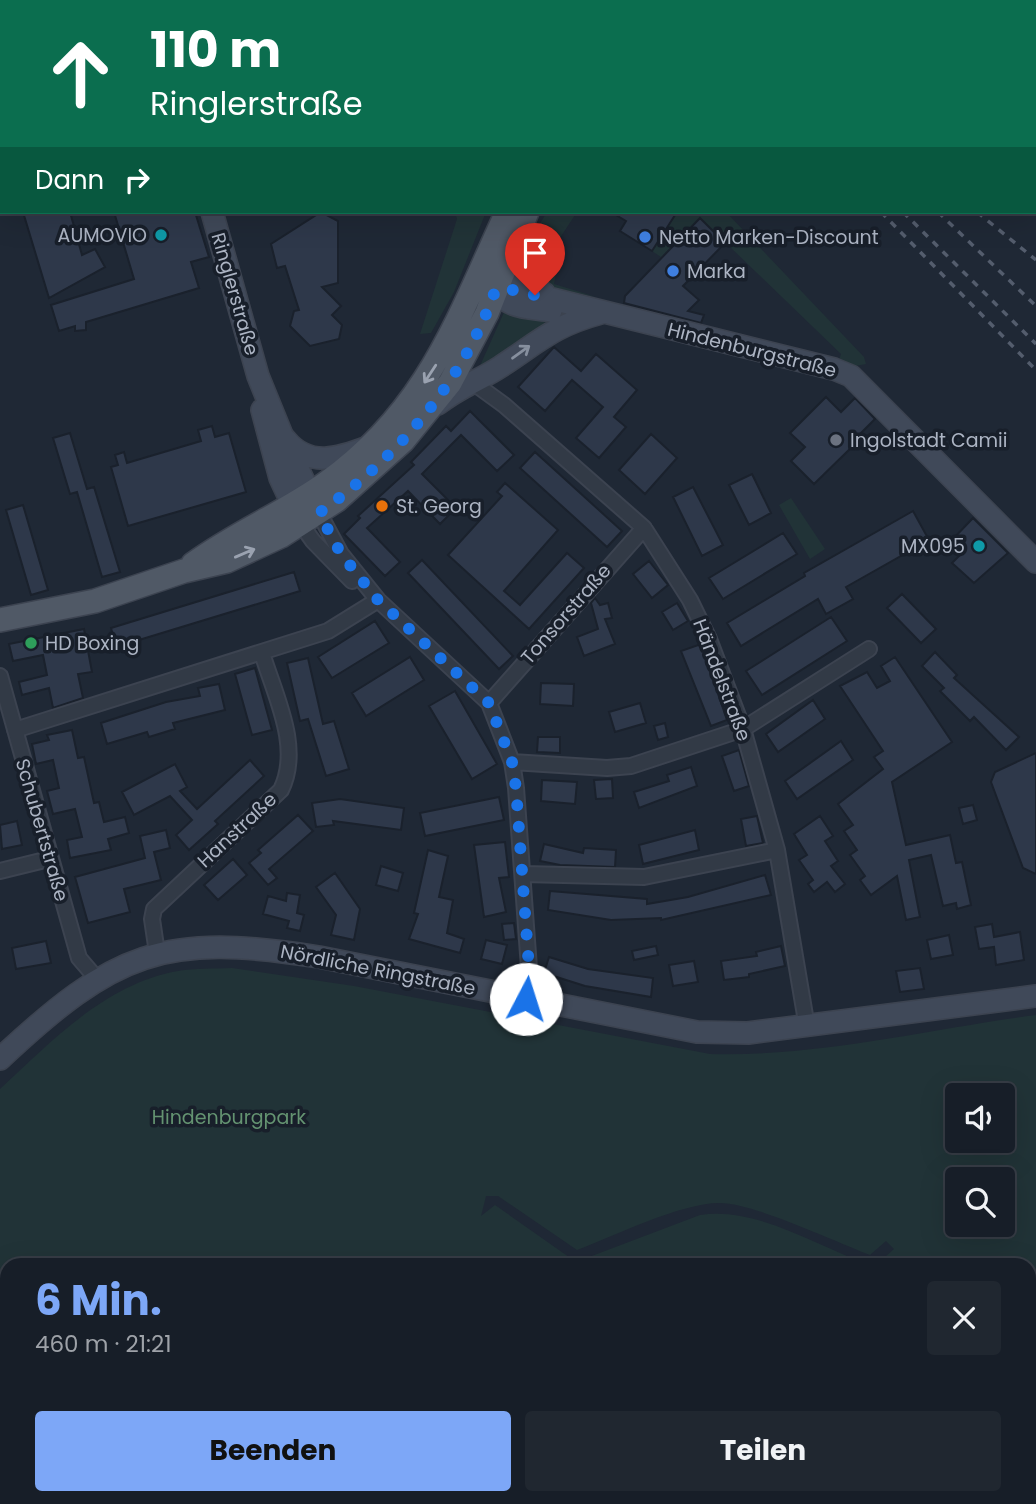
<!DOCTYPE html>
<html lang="de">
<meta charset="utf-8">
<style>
body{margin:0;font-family:Poppins,sans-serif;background:#202730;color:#f1f3f6;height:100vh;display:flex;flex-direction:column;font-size:26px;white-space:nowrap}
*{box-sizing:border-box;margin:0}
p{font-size:23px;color:#9ea2a8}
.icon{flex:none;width:38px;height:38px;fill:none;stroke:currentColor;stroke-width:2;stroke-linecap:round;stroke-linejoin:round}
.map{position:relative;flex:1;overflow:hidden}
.details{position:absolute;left:0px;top:1258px;width:1036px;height:247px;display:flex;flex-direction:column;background:#171e28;border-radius:21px 21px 0 0;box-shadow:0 7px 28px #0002,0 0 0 2px #363c45}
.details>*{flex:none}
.hud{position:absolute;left:0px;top:0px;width:1036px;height:214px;box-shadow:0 7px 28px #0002,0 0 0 2px #363c45;background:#0b6e4f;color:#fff;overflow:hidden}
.fabs{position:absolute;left:945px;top:1083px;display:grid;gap:14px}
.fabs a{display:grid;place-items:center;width:70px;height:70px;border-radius:7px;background:#171e28;box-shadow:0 7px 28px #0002,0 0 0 2px #363c45;font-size:35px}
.pin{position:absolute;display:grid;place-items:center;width:60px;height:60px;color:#fff;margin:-72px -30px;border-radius:50% 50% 50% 0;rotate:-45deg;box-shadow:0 0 7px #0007}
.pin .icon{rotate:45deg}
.me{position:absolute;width:77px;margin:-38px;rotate:5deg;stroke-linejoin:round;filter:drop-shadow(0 0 5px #0008)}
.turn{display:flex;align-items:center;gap:24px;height:147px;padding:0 35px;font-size:32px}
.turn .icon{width:91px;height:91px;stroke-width:2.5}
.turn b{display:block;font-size:49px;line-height:60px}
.then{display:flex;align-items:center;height:66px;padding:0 35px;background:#0003;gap:14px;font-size:26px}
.round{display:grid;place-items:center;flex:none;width:74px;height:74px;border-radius:7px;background:#202730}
.summary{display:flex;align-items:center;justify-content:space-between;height:119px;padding:0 35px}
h1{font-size:42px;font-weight:700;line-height:52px;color:#7da7f7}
.button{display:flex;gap:14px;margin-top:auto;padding:14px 35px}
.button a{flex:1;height:80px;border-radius:7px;background:#7da7f7;color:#111;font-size:28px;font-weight:700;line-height:80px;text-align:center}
.button a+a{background:#202730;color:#f1f3f6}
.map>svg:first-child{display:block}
.green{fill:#213337;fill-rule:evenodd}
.building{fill:#2e384a;stroke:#1a212c;stroke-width:2}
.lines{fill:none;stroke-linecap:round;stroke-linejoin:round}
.street-casing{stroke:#3c4350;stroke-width:18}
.secondary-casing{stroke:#3c4350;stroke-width:24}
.primary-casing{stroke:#3c4350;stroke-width:26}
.street{stroke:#323a46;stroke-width:14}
.secondary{stroke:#404959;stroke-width:21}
.primary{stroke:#505966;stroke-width:23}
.rail{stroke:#545d6d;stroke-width:3.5;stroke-dasharray:7 7;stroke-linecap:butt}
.oneway{stroke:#868f9e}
.oneway2{stroke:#9aa2b0}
.route{stroke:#1a73e8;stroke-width:12;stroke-dasharray:0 21.6}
.culture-dot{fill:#0f9aa8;stroke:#181f2a;stroke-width:2.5}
.shop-dot{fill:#3f7fe0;stroke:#181f2a;stroke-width:2.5}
.worship-dot{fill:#6b7280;stroke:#181f2a;stroke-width:2.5}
.food-dot{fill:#e8710a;stroke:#181f2a;stroke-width:2.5}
.leisure-dot{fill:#2e9e5b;stroke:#181f2a;stroke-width:2.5}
.labels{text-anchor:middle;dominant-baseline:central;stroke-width:7;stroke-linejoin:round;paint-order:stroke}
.poi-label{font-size:19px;fill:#acb4c3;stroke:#181f2a;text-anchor:start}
.street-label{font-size:19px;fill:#acb4c3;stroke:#181f2a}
.park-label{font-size:19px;fill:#649371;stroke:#181f2a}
</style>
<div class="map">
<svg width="1036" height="1504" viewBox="0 0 1036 1504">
<rect width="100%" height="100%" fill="#1f2835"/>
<!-- green -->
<path class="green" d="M 968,0 L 1036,0 L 1036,135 L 1034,2 Z
M 455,212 L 486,212 L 454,292 L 431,333 L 420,334 L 457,219 Z
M 547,212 L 577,212 L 546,259 L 553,264 L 545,269 L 548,277 L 556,274 L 554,284 L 596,297 L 554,288 L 529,271 C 522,247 535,232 547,212 Z
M 677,212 L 726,212 L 864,357 L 866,364 L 850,367 L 838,363 L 841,354 L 700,218 L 661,257 L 652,251 Z
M 505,310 L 546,320 L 541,328 L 479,368 Z
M 791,498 L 825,549 L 810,559 L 779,505 Z
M 232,968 L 354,986 L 710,1054 C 819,1057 929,1029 1036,1015 L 1036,1472 L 1029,1473 L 1029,1265 L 876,1265 L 894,1249 L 886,1241 L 870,1255 C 836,1242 751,1202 719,1203 C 681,1203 614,1236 577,1250 L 498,1196 L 486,1196 L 481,1216 L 495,1205 L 576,1262 L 700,1215 C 757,1206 817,1247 871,1265 L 487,1265 L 487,1261 L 479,1265 L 7,1265 L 7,1408 L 0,1415 L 0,1089 C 52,1041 105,984 178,971 C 195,968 214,969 232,968 ZM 957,1096 L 1003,1096 L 1003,1141 L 957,1141 ZM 957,1180 L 1003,1180 L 1003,1225 L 957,1225 Z
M 7,1432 L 7,1498 L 64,1498 L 66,1502 L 0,1501 L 0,1436 Z
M 507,1498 L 903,1498 L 903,1504 L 509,1504 Z"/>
<!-- building -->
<path class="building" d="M 23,212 L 70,212 L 82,255 L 95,249 L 105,267 L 49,298 Z
M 114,212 L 195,212 L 209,257 L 191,262 L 199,288 L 86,322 L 86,330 L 75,331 L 75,326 L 59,331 L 51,305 L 134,279 Z
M 321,212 L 338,221 L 338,283 L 322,287 L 341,306 L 332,315 L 342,325 L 339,339 L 310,346 L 290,326 L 294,311 L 299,310 L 285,266 L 277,268 L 271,244 Z
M 611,212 L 677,212 L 652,251 L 620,231 L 626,221 Z
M 700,218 L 725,243 L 683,286 L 699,300 L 688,311 L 704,315 L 701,323 L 624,303 L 625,296 Z
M 554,347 L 581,371 L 596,354 L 637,390 L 614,417 L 626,427 L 599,458 L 576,438 L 603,407 L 572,380 L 545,411 L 518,387 Z
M 826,397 L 841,412 L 855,398 L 875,419 L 854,440 L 856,443 L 814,484 L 791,461 L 805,447 L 790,433 Z
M 470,411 L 514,455 L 497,471 L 461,435 L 422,474 L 456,508 L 440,524 L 408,491 L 367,528 L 400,562 L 385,576 L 344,534 L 360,518 L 358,516 L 414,465 L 411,462 L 446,426 L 451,431 Z
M 212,426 L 215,437 L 229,433 L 246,492 L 128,526 L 111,467 L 118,465 L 115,455 L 124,452 L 127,463 L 201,441 L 198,430 Z
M 70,433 L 87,489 L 94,487 L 120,572 L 102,577 L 77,492 L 70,494 L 53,438 Z
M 651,434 L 677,458 L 645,494 L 619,470 Z
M 535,452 L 622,531 L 607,547 L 520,468 Z
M 752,474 L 771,513 L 749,525 L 729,485 Z
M 505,483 L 558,530 L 504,591 L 520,605 L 567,553 L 584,568 L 529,629 L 448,555 L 502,496 L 497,492 Z
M 693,487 L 723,545 L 702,556 L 673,497 Z
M 23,505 L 48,590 L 31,595 L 6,510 Z
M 913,511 L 929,540 L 846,587 L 853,599 L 826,614 L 818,599 L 741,646 L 727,623 L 805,576 L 804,573 Z
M 973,518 L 1008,553 L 974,583 L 952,563 L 963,552 L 951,541 Z
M 783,533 L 797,554 L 723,599 L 709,578 Z
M 422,560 L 513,656 L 499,669 L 408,573 Z
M 649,561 L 668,585 L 652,598 L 633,574 Z
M 294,572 L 300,591 L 116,647 L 111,628 Z
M 902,594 L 936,629 L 921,643 L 887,608 Z
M 595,598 L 600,605 L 608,603 L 612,618 L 605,619 L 615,644 L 584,656 L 577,637 L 598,629 L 591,603 Z
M 677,603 L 688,621 L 673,630 L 662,612 Z
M 831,617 L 847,641 L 762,695 L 746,671 Z
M 375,621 L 389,643 L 332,678 L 318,657 Z
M 84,629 L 92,672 L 78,674 L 83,698 L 53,708 L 49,688 L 22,695 L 19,682 L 47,675 L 43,655 L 13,661 L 9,644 Z
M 701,644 L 727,720 L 711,726 L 681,651 Z
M 935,652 L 957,675 L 954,678 L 1019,737 L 1006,750 L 974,717 L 970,721 L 940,691 L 944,688 L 922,666 Z
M 410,657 L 424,680 L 366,716 L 352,693 Z
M 895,657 L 952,742 L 892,782 L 906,845 L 950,835 L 956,863 L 962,862 L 971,905 L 957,909 L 956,903 L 943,906 L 931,855 L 909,860 L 920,917 L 906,920 L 897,876 L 871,895 L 860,880 L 865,876 L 850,855 L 857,850 L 844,831 L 853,825 L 838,804 L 883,769 L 874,757 L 883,751 L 840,686 L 867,672 L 877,688 L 890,681 L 881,666 Z
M 308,658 L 323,724 L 334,721 L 349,769 L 326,776 L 308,719 L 300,721 L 287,663 Z
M 255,668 L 272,730 L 252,735 L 235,674 Z
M 541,683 L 574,684 L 573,706 L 540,704 Z
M 219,684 L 225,710 L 173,723 L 175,729 L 149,737 L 147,732 L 107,744 L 101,723 L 166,702 L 200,696 L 198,688 Z
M 455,691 L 497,764 L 472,779 L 429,706 Z
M 813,700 L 825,719 L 778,752 L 766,734 Z
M 640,703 L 646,723 L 615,732 L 609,712 Z
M 665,723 L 668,737 L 658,740 L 654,726 Z
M 72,730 L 78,758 L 84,757 L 94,803 L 99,802 L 104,822 L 125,817 L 129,833 L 108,839 L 111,850 L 70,858 L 67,840 L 82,837 L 75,809 L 53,814 L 47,791 L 59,788 L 53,760 L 36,764 L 32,744 L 49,740 L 47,735 Z
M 538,737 L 560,737 L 560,753 L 537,752 Z
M 841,741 L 853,760 L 797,799 L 785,781 Z
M 739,750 L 749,786 L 734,791 L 722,756 Z
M 1036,753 L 1036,874 L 1023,868 L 991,782 L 995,772 Z
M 250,760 L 264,776 L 215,821 L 218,824 L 189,850 L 176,835 L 192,820 L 170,796 L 134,815 L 122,792 L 175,764 L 187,787 L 180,791 L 197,809 Z
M 691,767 L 697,786 L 639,808 L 634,792 L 669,781 L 667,775 Z
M 612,779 L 613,798 L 596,799 L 594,780 Z
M 542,780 L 577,782 L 575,804 L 541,801 Z
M 499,797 L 504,820 L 425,836 L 420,813 Z
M 340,799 L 404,808 L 401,830 L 333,821 L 334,825 L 316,827 L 312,803 Z
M 973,805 L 977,820 L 963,824 L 959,808 Z
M 298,815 L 313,831 L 269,869 L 277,878 L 268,885 L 249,863 L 261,853 L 258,850 Z
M 757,816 L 763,843 L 746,846 L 741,819 Z
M 820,816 L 833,836 L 825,841 L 838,861 L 831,866 L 845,884 L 835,892 L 827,882 L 814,892 L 808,884 L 813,880 L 799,860 L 807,855 L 794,834 Z
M 17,821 L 22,845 L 2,849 L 0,825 Z
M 166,830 L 170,848 L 154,852 L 161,880 L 124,889 L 130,912 L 88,923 L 75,877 L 145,858 L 140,836 Z
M 695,830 L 699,850 L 643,864 L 639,845 Z
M 505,842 L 509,877 L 499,878 L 506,912 L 484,917 L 474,845 Z
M 544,844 L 583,853 L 584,848 L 616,850 L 615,867 L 560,865 L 540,861 Z
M 428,850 L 448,856 L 439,897 L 453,900 L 447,933 L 464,939 L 460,953 L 409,939 L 418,914 L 414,913 Z
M 233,859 L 247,875 L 218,900 L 204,885 Z
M 381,866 L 403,873 L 398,891 L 376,885 Z
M 335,873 L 360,909 L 354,940 L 331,935 L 336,915 L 316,887 Z
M 765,875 L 771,895 L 661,920 L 661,918 L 611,920 L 548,910 L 550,891 L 647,899 L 647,904 L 688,897 Z
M 287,893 L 300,895 L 297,913 L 304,915 L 300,931 L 287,928 L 289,921 L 263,914 L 268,896 L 286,901 Z
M 514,923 L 516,939 L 504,940 L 502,924 Z
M 992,924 L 994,937 L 1020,932 L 1024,960 L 996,965 L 994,947 L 979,949 L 975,927 Z
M 949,935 L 953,955 L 931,959 L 927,940 Z
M 486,940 L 507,945 L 502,964 L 481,959 Z
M 46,941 L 51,963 L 16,969 L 12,948 Z
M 656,946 L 658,955 L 634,960 L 632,951 Z
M 781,946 L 785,966 L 749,974 L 749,977 L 724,980 L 721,961 L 757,956 L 756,952 Z
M 549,957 L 588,969 L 653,978 L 651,997 L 585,986 L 544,973 Z
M 694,961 L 698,982 L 673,986 L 669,965 Z
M 920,968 L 924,989 L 900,992 L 896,971 Z"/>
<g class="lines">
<defs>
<path id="street" d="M 471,381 L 504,405 L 644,528 L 690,600 L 709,639 L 743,729 L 777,850 L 807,1027
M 319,513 L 341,554 L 378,600 L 489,703 L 512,762 L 516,788 L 529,968 L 526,999
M 301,524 L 313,541 L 352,581
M 0,676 L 79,958 L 97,979
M 489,703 L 644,528
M 15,730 L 328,631 L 378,600
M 512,762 L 607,768 L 631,766 L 743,729 L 869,649
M 0,871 L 49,859
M 524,874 L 644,877 L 777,850
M 157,953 L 152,919 L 154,909 L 281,790 C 302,747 275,696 262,653"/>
<path id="secondary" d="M 163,0 L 164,2
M 212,212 L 258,376 L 282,435 L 317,509
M 512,248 L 524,279 L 544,293
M 492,285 C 505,309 525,307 551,311
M 483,295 L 503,289 L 516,290 L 834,369 L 851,376 L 1036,562
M 438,404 C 458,388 480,380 500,367 C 540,341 553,326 601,313
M 262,410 L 280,478 L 300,521
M 286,440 C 309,468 339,458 368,447
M 0,1059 C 114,952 163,932 319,957 L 697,1032 L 748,1033 L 1036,996"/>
<path id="primary" d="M 678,2 L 680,0
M 700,2 L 702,0
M 193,564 C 235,533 284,513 326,483 C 428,410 457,320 507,212
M 0,620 L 95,601 L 184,571 L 227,561 L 281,536 L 337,500 L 403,441 L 450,383 L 487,313 L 527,212"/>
</defs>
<!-- street casing -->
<use href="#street" class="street-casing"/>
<!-- secondary casing -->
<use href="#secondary" class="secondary-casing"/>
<!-- primary casing -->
<use href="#primary" class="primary-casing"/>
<!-- street -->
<use href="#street" class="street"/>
<!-- secondary -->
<use href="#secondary" class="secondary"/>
<!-- primary -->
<use href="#primary" class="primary"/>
<!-- rail -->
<path class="rail" d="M 686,0 L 687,2
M 721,0 L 723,2
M 756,0 L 757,2
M 881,212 L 1036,370
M 903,212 L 1036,344
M 938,212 L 1036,306
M 977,212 L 1036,260"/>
</g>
<!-- one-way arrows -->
<defs><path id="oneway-shaft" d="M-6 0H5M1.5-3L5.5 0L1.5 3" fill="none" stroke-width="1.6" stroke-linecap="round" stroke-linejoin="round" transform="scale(1.75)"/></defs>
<use class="oneway" href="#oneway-shaft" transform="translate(521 352) rotate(-36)"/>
<g class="oneway2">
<use href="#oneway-shaft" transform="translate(430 374) rotate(123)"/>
<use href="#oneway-shaft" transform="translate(245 553) rotate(-23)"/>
</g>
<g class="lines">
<!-- route -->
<path class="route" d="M 526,999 L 529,968 L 516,788 L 512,762 L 489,703 L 378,600 L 341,554 L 319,513 C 398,456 462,384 495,291 L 508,289 L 535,295"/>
</g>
<!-- markers -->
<g class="culture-dot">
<circle cx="161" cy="235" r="7"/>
<circle cx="979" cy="546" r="7"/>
</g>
<g class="shop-dot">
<circle cx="645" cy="237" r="7"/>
<circle cx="673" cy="271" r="7"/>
</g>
<circle class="worship-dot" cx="836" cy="440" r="7"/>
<circle class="food-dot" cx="382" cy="506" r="7"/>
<circle class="leisure-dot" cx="31" cy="643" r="7"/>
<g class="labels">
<!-- poi labels -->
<g class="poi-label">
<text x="147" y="235" text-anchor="end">AUMOVIO</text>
<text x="659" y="237">Netto Marken-Discount</text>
<text x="687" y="271">Marka</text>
<text x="850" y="440">Ingolstadt Camii</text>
<text x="396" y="506">St. Georg</text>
<text x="965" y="546" text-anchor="end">MX095</text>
<text x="45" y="643">HD Boxing</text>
</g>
<!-- street labels -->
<g class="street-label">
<text transform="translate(235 294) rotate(74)">Ringlerstraße</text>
<text transform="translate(752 350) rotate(14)">Hindenburgstraße</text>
<text transform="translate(566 614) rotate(-49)">Tonsorstraße</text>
<text transform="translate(722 680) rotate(69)">Händelstraße</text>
<text transform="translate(42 830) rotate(74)">Schubertstraße</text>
<text transform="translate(237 830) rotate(-43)">Hanstraße</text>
<text transform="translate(378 970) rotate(11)">Nördliche Ringstraße</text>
</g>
<!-- park labels -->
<g class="park-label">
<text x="229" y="1117">Hindenburgpark</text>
</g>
</g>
</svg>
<div class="fabs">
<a><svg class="icon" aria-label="sound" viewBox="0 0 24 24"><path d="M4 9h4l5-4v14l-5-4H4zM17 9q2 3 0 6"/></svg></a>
<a><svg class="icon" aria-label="search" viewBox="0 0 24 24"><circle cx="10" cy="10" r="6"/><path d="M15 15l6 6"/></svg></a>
</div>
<div class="pin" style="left:535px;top:295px;background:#d93025"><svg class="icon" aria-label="arrive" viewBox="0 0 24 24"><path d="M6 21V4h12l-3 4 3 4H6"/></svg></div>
<svg class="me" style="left:526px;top:999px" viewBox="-20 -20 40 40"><circle r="19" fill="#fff"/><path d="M0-13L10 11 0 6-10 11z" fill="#1a73e8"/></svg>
<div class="hud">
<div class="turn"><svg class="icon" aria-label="ahead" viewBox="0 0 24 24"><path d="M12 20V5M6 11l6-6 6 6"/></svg><div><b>110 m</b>Ringlerstraße</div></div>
<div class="then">Dann<svg class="icon" aria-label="right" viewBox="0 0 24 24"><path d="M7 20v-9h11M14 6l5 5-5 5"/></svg></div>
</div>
<section class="details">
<div class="summary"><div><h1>6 Min.</h1><p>460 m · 21:21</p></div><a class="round"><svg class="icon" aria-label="close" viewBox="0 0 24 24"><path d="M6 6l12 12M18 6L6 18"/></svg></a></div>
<div class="button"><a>Beenden</a><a>Teilen</a></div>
</section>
</div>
